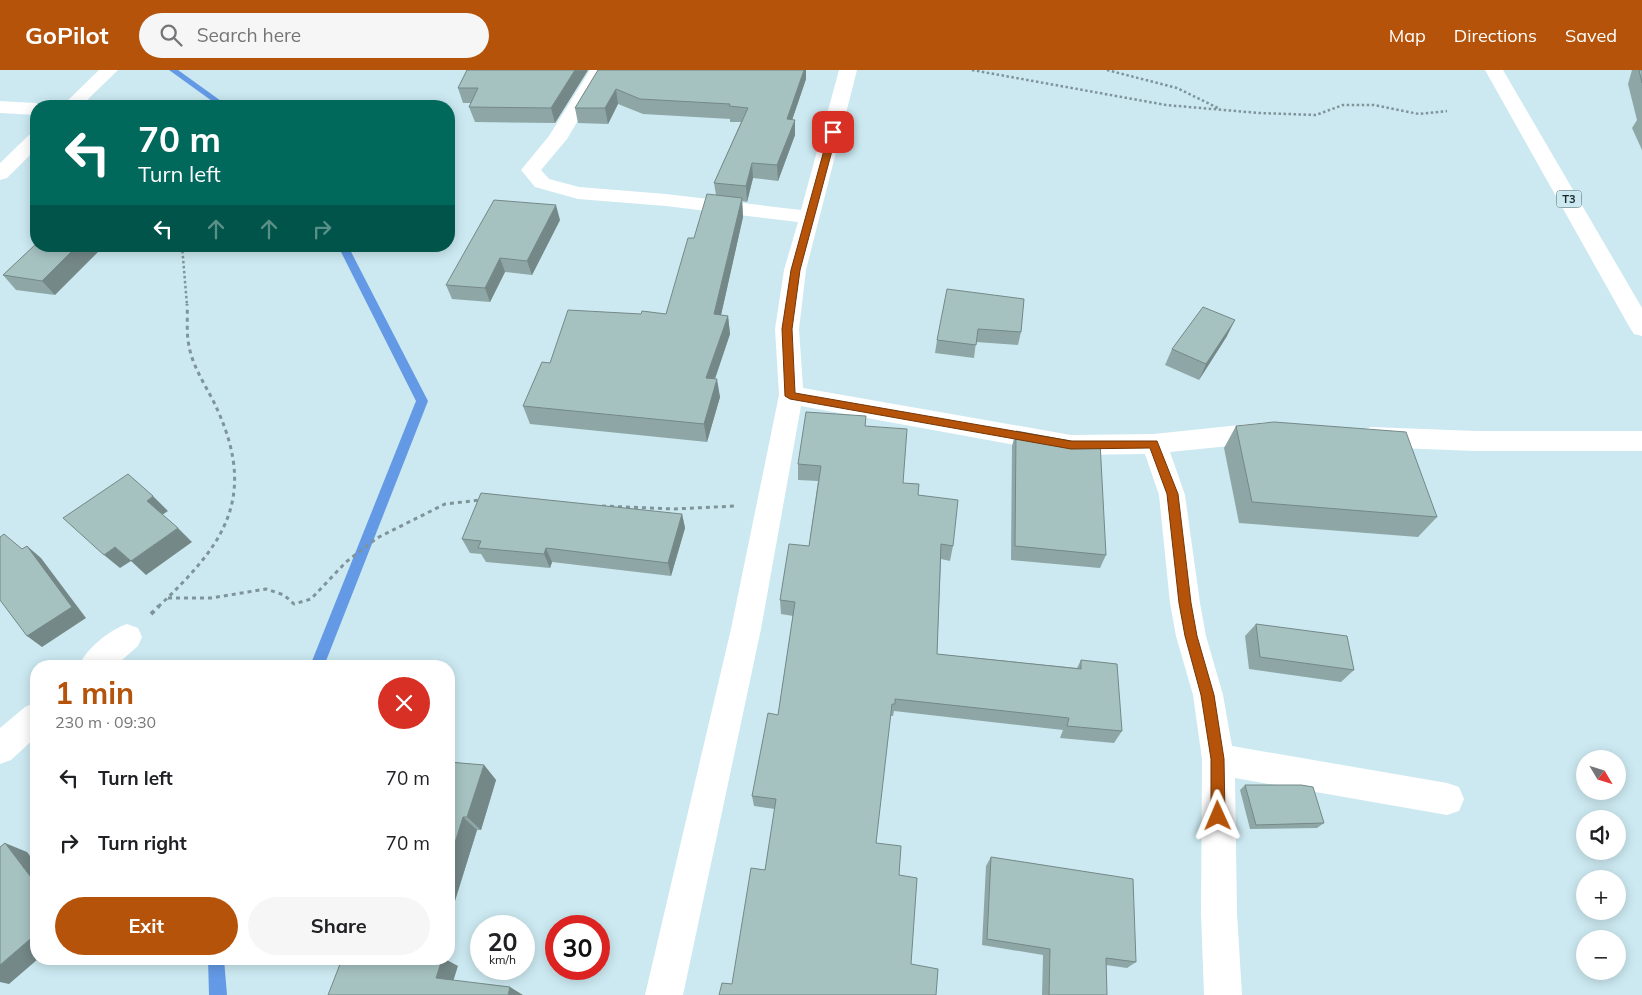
<!DOCTYPE html>
<meta charset="utf-8">
<style>
body{margin:0;font-family:Mulish,sans-serif;background:#f6f6f6;color:#202124;height:100vh;display:flex;flex-direction:column;font-size:19px;white-space:nowrap}
*{box-sizing:border-box;margin:0}
p{font-size:16px;color:#757577}
.icon{flex:none;width:28px;height:28px;fill:none;stroke:currentColor;stroke-width:2;stroke-linecap:round;stroke-linejoin:round}
.map{position:relative;flex:1;overflow:hidden}
.side{position:absolute;left:30px;top:590px;width:425px;height:305px;display:flex;flex-direction:column;background:#fff;border-radius:20px;box-shadow:0 2px 12px #0003}
.side>*{flex:none}
.hud{position:absolute;left:30px;top:30px;width:425px;height:152px;border-radius:20px;box-shadow:0 2px 12px #0003;background:#00695c;color:#fff;overflow:hidden}
.needle{width:32px;rotate:128deg}
.controls{position:absolute;left:1576px;top:680px;display:grid;gap:10px}
.controls a{display:grid;place-items:center;width:50px;height:50px;border-radius:50%;background:#fff;box-shadow:0 2px 12px #0003;font-size:25px}
.speed{position:absolute;left:470px;top:845px;display:flex;gap:10px;font-size:25px;font-weight:700;text-align:center}
.speed>*{display:grid;place-content:center;width:65px;height:65px;border-radius:50%;background:#fff;box-shadow:0 2px 12px #0003;line-height:1}
.speed small{font-size:12px;font-weight:400}
.speed .limit{border:8px solid #d22;background:#fff;color:#111}
.pin{position:absolute;display:grid;place-items:center;width:42px;height:42px;color:#fff;margin:-21px;border-radius:10px;box-shadow:0 2px 8px #0006}
.me{position:absolute;width:55px;margin:-28px;rotate:359deg;stroke-linejoin:round;filter:drop-shadow(0 0 4px #0008)}
.turn{display:flex;align-items:center;gap:18px;height:105px;padding:0 25px;font-size:22px}
.turn .icon{width:65px;height:65px;stroke-width:2.5}
.turn b{display:block;font-size:35px;line-height:42px}
.lanes{display:flex;align-items:center;height:48px;padding:0 25px;background:#0003;justify-content:center;gap:25px;direction:ltr}
.lanes .off{opacity:.35}
.round{display:grid;place-items:center;flex:none;width:52px;height:52px;border-radius:26px;background:#f6f6f6}
.headline{display:flex;align-items:center;justify-content:space-between;height:85px;padding:0 25px}
h1{font-size:30px;font-weight:700;line-height:38px;color:#b45309}
.primary-button{display:flex;gap:10px;margin-top:auto;padding:10px 25px}
.primary-button a{flex:1;height:58px;border-radius:30px;background:#b45309;color:#fff;font-size:20px;font-weight:700;line-height:58px;text-align:center}
.primary-button a+a{background:#f6f6f6;color:#202124}
ul{padding:0;list-style:none}
li{display:flex;align-items:center;gap:15px;height:65px;padding:0 25px}
li div{flex:1}
li b{display:block;font-size:19px}
li em{font-style:normal}
header{display:flex;align-items:center;gap:30px;box-sizing:border-box;height:70px;padding:0 25px;background:#b45309;color:#fff}
header strong{font-size:24px}
nav{display:flex;gap:28px;margin-inline-start:auto;font-size:18px}
.search{width:350px;height:45px;background:#f6f6f6;display:flex;align-items:center;gap:12px;box-sizing:border-box;padding:0 18px;border-radius:28px;color:#757577;font-size:19px}
.map>svg:first-child{display:block}
.lines{fill:none;stroke-linecap:round;stroke-linejoin:round}
.stream{fill:#6399e5;fill-rule:evenodd}
.path-far2{stroke:#7f949a;stroke-width:2.5;stroke-dasharray:2.5 2.5;stroke-linecap:butt}
.path-far1{stroke:#7f949a;stroke-width:3;stroke-dasharray:4 4;stroke-linecap:butt}
.path{stroke:#7f949a;stroke-width:4;stroke-dasharray:4.5 4.5;stroke-linecap:butt}
.minor{fill:#fff;fill-rule:evenodd}
.highway{fill:#fff;fill-rule:evenodd}
.wall{fill:#8ea7a6}
.shaded-wall{fill:#748887}
.building{fill:#a5c2c1;stroke:#748887}
.route{fill:#b45309;stroke:#753606}
.labels{text-anchor:middle;dominant-baseline:central;stroke-width:4;stroke-linejoin:round;paint-order:stroke}
.shield{fill:#cce9f1;stroke:#4f6064;stroke-width:1}
.shield-label{font-size:11px;font-weight:bold;fill:#1a2528}
</style>
<header>
<strong>GoPilot</strong>
<div class="search"><svg class="icon" aria-label="search" viewBox="0 0 24 24"><circle cx="10" cy="10" r="6"/><path d="M15 15l6 6"/></svg>Search here</div>
<nav><a>Map</a><a>Directions</a><a>Saved</a></nav>
</header>
<div class="map">
<svg width="1642" height="925" viewBox="0 0 1642 925">
<rect width="100%" height="100%" fill="#cce9f1"/>
<g class="lines">
<!-- stream -->
<path class="stream" d="M 169,0 L 178,0 L 228,36 L 219,36 Z
M 338,176 L 348,176 L 428,331 L 324,596 L 310,596 L 416,331 Z
M 208,889 L 224,889 L 227,925 L 209,925 Z"/>
<!-- path-far2 -->
<path class="path-far2" d="M 972,0 L 1166,35 L 1259,43 L 1316,45 L 1343,35 L 1374,35 L 1419,44 L 1447,41
M 1107,0 L 1177,18 L 1218,38
M 182,176 L 187,235"/>
<!-- path-far1 -->
<path class="path-far1" d="M 602,436 L 674,439 L 736,436
M 168,528 L 211,528 L 266,519 L 284,525 L 294,534 L 311,529 L 346,492 L 377,468 L 445,434 L 481,430
M 158,537 C 221,477 258,431 218,341 C 209,320 193,299 189,276 C 186,262 188,248 187,234"/>
<!-- path -->
<path class="path" d="M 151,544 L 159,536"/>
<!-- minor -->
<path class="minor" d="M 99,0 L 118,0 L 81,36 L 62,36 Z
M 590,0 L 608,0 L 567,69 L 541,100 L 549,109 L 579,117 L 666,124 L 801,140 L 839,0 L 857,0 L 806,200 L 799,259 L 803,318 L 1071,365 L 1154,364 L 1268,352 L 1277,355 L 1281,362 L 1277,369 L 1268,372 L 1170,382 L 1185,425 L 1200,533 L 1206,566 L 1223,625 L 1232,676 L 1447,713 L 1459,717 L 1464,729 L 1459,741 L 1447,745 L 1235,708 L 1237,843 L 1242,925 L 1204,925 L 1201,843 L 1202,689 L 1193,625 L 1176,566 L 1170,533 L 1159,425 L 1145,384 L 1071,385 L 801,336 L 761,559 L 683,925 L 645,925 L 731,559 L 779,325 L 775,259 L 784,200 L 798,152 L 666,136 L 578,129 L 535,117 L 521,100 L 549,66 Z
M 0,31 L 36,33 L 43,36 L 36,36 L 36,45 L 0,43 Z
M 36,63 L 36,79 L 7,108 L 0,110 L 0,93 L 29,65 Z
M 1371,357 L 1476,361 L 1642,361 L 1642,381 L 1476,381 L 1371,377 L 1362,374 L 1358,367 L 1362,360 Z
M 127,554 L 138,558 L 142,567 L 138,576 L 115,596 L 79,596 C 86,579 109,560 127,554 Z
M 36,632 L 36,667 L 11,690 L 0,694 L 0,658 L 25,637 Z"/>
<!-- highway -->
<path class="highway" d="M 1485,0 L 1503,0 L 1642,238 L 1642,266 L 1634,264 L 1630,258 Z"/>
</g>
<!-- wall -->
<path class="wall" d="M 467,0 L 588,0 L 555,53 L 475,52 L 469,37 L 471,33 L 463,33 L 458,18 Z
M 598,0 L 806,9 L 792,50 L 795,65 L 778,111 L 753,108 L 747,132 L 742,131 L 743,147 L 721,245 L 728,246 L 730,264 L 715,309 L 720,327 L 707,372 L 530,354 L 523,336 L 550,293 L 641,244 L 666,244 L 694,168 L 716,125 L 714,113 L 741,52 L 730,52 L 730,49 L 643,44 L 618,34 L 608,54 L 578,53 L 575,38 Z
M 1632,0 L 1642,0 L 1642,80 L 1632,58 L 1637,50 L 1628,14 Z
M 560,150 L 532,205 L 505,202 L 490,232 L 452,229 L 446,215 Z
M 36,174 L 55,225 L 16,220 L 3,205 Z
M 1024,229 L 1021,262 L 1018,275 L 976,272 L 974,288 L 935,283 L 937,270 Z
M 1227,266 L 1199,310 L 1165,295 L 1172,279 Z
M 866,356 L 903,413 L 918,425 L 953,476 L 950,491 L 941,489 L 937,584 L 1077,598 L 1081,590 L 1122,661 L 1114,673 L 1060,668 L 1063,660 L 894,641 L 893,646 L 890,646 L 732,914 L 765,800 L 775,739 L 754,736 L 752,726 L 778,645 L 793,546 L 781,544 L 780,530 L 809,476 L 818,411 L 798,410 L 798,394 Z
M 1236,356 L 1437,447 L 1418,467 L 1239,453 L 1224,378 Z
M 1016,361 L 1106,485 L 1100,498 L 1011,490 L 1012,376 Z
M 682,444 L 685,458 L 671,506 L 552,492 L 550,498 L 486,492 L 481,484 L 470,483 L 462,469 Z
M 1256,554 L 1354,600 L 1341,612 L 1249,599 L 1245,566 Z
M 449,692 L 484,695 L 496,710 L 481,760 L 477,760 L 449,850 Z
M 1245,715 L 1324,753 L 1317,758 L 1250,759 L 1240,720 Z
M 991,787 L 1136,892 L 1127,898 L 1106,895 L 1107,925 L 1042,925 L 1043,885 L 982,875 L 986,796 Z"/>
<!-- shaded-wall -->
<path class="shaded-wall" d="M 575,0 L 588,0 L 555,53 L 551,38 Z
M 804,0 L 806,0 L 806,9 L 787,65 L 787,49 Z
M 616,19 L 618,34 L 608,54 L 605,38 Z
M 795,50 L 795,65 L 778,111 L 777,95 Z
M 752,93 L 753,108 L 747,132 L 746,116 Z
M 742,128 L 743,147 L 717,263 L 714,244 Z
M 556,135 L 560,150 L 532,205 L 527,191 Z
M 77,176 L 104,176 L 55,225 L 42,211 Z
M 500,188 L 505,202 L 490,232 L 485,218 Z
M 728,246 L 730,264 L 709,326 L 706,308 Z
M 1235,250 L 1227,266 L 1199,310 L 1206,294 Z
M 717,309 L 720,327 L 707,372 L 704,354 Z
M 153,426 L 168,441 L 162,445 L 147,431 Z
M 682,444 L 685,458 L 671,506 L 668,493 Z
M 178,458 L 192,472 L 146,505 L 131,491 Z
M 27,476 L 41,488 L 86,548 L 42,577 L 27,566 Z
M 115,477 L 131,491 L 120,498 L 104,485 Z
M 546,478 L 552,492 L 550,498 L 544,484 Z
M 484,695 L 496,710 L 481,760 L 467,747 Z
M 463,747 L 477,760 L 449,850 L 449,792 Z
M 5,773 L 27,782 L 36,794 L 36,814 Z
M 36,864 L 36,889 L 38,889 L 9,914 L 0,912 L 0,895 Z
M 442,889 L 445,889 L 458,896 L 452,915 L 436,908 Z
M 510,917 L 523,925 L 508,925 Z"/>
<!-- building -->
<path class="building" d="M 467,0 L 575,0 L 551,38 L 469,37 L 478,18 L 458,18 Z
M 598,0 L 804,0 L 787,49 L 795,50 L 777,95 L 752,93 L 746,116 L 714,113 L 748,38 L 729,36 L 730,34 L 640,29 L 616,19 L 605,38 L 575,38 Z
M 1639,0 L 1642,0 L 1642,13 Z
M 707,124 L 742,128 L 714,244 L 728,246 L 706,308 L 717,309 L 704,354 L 523,336 L 542,292 L 550,293 L 568,240 L 641,244 L 642,241 L 666,244 L 688,168 L 694,168 Z
M 494,130 L 556,135 L 527,191 L 500,188 L 485,218 L 446,215 Z
M 36,174 L 36,176 L 77,176 L 42,211 L 3,205 Z
M 947,219 L 1024,229 L 1021,262 L 978,259 L 976,275 L 937,270 Z
M 1203,237 L 1235,250 L 1206,294 L 1172,279 Z
M 806,342 L 866,346 L 865,356 L 907,359 L 903,413 L 919,414 L 918,425 L 958,430 L 953,476 L 941,474 L 937,584 L 1081,599 L 1081,590 L 1117,594 L 1122,661 L 1067,656 L 1069,648 L 895,629 L 895,634 L 892,634 L 876,773 L 901,776 L 899,805 L 917,808 L 911,894 L 938,899 L 936,925 L 719,925 L 722,913 L 732,914 L 751,798 L 765,800 L 776,729 L 752,726 L 768,643 L 778,645 L 795,532 L 780,530 L 789,474 L 809,476 L 821,396 L 798,394 Z
M 1274,352 L 1406,362 L 1437,447 L 1252,432 L 1236,356 Z
M 1016,361 L 1076,372 L 1100,372 L 1106,485 L 1015,476 Z
M 128,404 L 153,426 L 147,431 L 178,458 L 131,491 L 115,477 L 104,485 L 63,448 Z
M 481,423 L 682,444 L 668,493 L 546,478 L 544,484 L 478,478 L 481,471 L 462,469 Z
M 4,464 L 22,479 L 27,476 L 72,537 L 27,566 L 0,530 L 0,467 Z
M 1256,554 L 1347,566 L 1354,600 L 1260,587 Z
M 449,692 L 484,695 L 467,747 L 463,747 L 449,792 Z
M 1245,715 L 1301,715 L 1313,717 L 1324,753 L 1256,755 Z
M 5,773 L 36,814 L 36,864 L 0,895 L 0,777 Z
M 991,787 L 1133,809 L 1136,892 L 1106,888 L 1107,925 L 1049,925 L 1050,879 L 987,869 Z
M 342,889 L 442,889 L 436,908 L 510,917 L 508,925 L 328,925 Z"/>
<!-- route -->
<path class="route" d="M 833,59 L 837,62 L 800,200 L 792,259 L 795,323 L 1071,371 L 1157,371 L 1178,424 L 1191,533 L 1197,566 L 1214,625 L 1224,689 L 1225,746 L 1223,751 L 1218,753 L 1213,751 L 1211,746 L 1211,689 L 1201,625 L 1185,566 L 1179,533 L 1167,424 L 1150,378 L 1071,379 L 790,329 L 785,326 L 782,259 L 791,200 L 829,62 Z"/>
<g class="labels">
<!-- shield labels -->
<rect class="shield" x="1556.5" y="120.5" width="25" height="17" rx="4"/>
<g class="shield-label">
<text x="1569" y="129">T3</text>
</g>
</g>
</svg>
<div class="controls">
<a><svg class="needle" viewBox="-14 -14 28 28"><path d="M0-13l5 13h-10z" fill="#e53935"/><path d="M0 13l5-13h-10z" fill="#757577"/></svg></a>
<a><svg class="icon" aria-label="sound" viewBox="0 0 24 24"><path d="M4 9h4l5-4v14l-5-4H4zM17 9q2 3 0 6"/></svg></a>
<a>+</a>
<a>−</a>
</div>
<div class="speed"><div>20<small>km/h</small></div><div class="limit">30</div></div>
<div class="pin" style="left:833px;top:62px;background:#d93025"><svg class="icon" aria-label="arrive" viewBox="0 0 24 24"><path d="M6 21V4h12l-3 4 3 4H6"/></svg></div>
<svg class="me" style="left:1218px;top:746px" viewBox="-20 -20 40 40"><path d="M0-17L14 15 0 8-14 15z" fill="#b45309" stroke="#fff" stroke-width="4"/></svg>
<div class="hud">
<div class="turn"><svg class="icon" aria-label="left" viewBox="0 0 24 24"><path d="M17 20v-9H6M10 6l-5 5 5 5"/></svg><div><b>70 m</b>Turn left</div></div>
<div class="lanes"><svg class="icon" aria-label="left" viewBox="0 0 24 24"><path d="M17 20v-9H6M10 6l-5 5 5 5"/></svg><svg class="icon off" aria-label="ahead" viewBox="0 0 24 24"><path d="M12 20V5M6 11l6-6 6 6"/></svg><svg class="icon off" aria-label="ahead" viewBox="0 0 24 24"><path d="M12 20V5M6 11l6-6 6 6"/></svg><svg class="icon off" aria-label="right" viewBox="0 0 24 24"><path d="M7 20v-9h11M14 6l5 5-5 5"/></svg></div>
</div>
<section class="side">
<div class="headline"><div><h1>1 min</h1><p>230 m · 09:30</p></div><a class="round" style="background:#d93025;color:#fff"><svg class="icon" aria-label="close" viewBox="0 0 24 24"><path d="M6 6l12 12M18 6L6 18"/></svg></a></div>
<ul>
<li><svg class="icon" aria-label="left" viewBox="0 0 24 24"><path d="M17 20v-9H6M10 6l-5 5 5 5"/></svg><div><b>Turn left</b></div><em>70 m</em></li>
<li><svg class="icon" aria-label="right" viewBox="0 0 24 24"><path d="M7 20v-9h11M14 6l5 5-5 5"/></svg><div><b>Turn right</b></div><em>70 m</em></li>
</ul>
<div class="primary-button"><a>Exit</a><a>Share</a></div>
</section>
</div>
